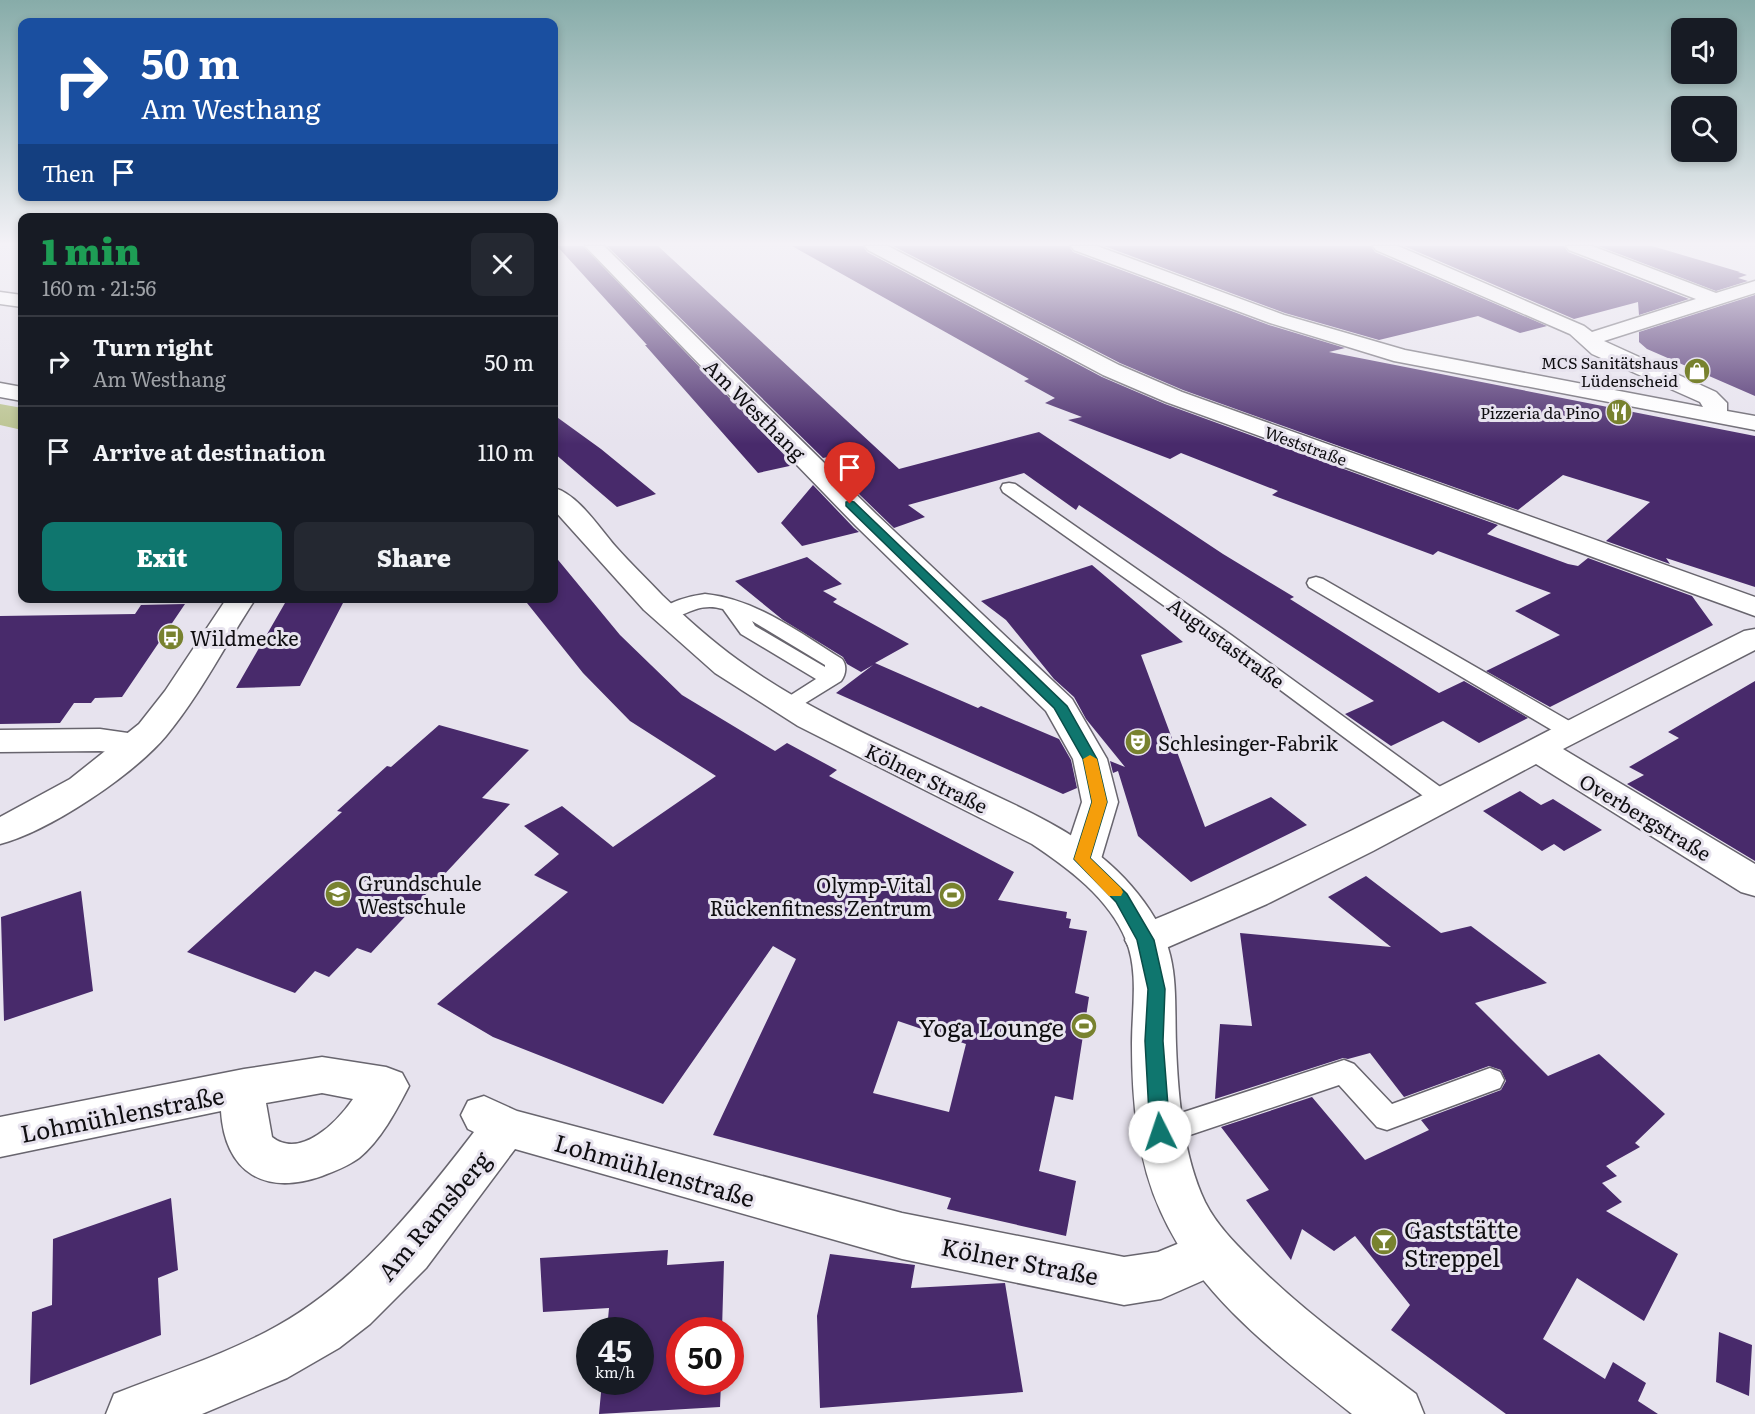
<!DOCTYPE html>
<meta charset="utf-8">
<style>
body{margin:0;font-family:Literata,serif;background:#242831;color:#f1f3f6;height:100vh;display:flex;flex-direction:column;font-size:22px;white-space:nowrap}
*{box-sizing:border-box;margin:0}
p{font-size:20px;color:#9ea1a6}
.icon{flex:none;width:33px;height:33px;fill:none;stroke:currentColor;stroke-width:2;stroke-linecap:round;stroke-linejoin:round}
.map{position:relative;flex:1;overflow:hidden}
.panel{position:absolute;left:18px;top:213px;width:540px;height:390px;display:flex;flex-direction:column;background:#171b24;border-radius:12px;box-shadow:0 3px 9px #0003}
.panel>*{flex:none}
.guide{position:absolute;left:18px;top:18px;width:540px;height:183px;border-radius:12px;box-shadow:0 3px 9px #0003;background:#1a4fa0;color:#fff;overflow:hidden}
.controls{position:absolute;left:1671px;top:18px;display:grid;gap:12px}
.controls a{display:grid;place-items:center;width:66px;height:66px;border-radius:12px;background:#171b24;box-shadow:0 3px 9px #0003;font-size:30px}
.speed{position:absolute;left:576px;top:1317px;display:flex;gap:12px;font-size:30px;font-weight:700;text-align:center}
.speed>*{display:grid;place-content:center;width:78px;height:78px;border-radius:50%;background:#171b24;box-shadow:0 3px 9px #0003;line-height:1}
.speed small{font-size:15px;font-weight:400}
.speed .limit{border:9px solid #d22;background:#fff;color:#111}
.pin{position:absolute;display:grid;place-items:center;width:51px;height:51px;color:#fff;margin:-62px -26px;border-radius:50% 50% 50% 0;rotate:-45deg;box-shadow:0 0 6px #0007}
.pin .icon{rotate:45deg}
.me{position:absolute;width:66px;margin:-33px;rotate:356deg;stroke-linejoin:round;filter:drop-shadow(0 0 4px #0008)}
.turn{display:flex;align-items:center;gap:21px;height:126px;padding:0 24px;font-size:27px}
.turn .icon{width:78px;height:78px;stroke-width:2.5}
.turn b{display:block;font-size:42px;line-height:51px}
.then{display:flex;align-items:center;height:57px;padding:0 24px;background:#0003;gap:12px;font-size:22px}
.round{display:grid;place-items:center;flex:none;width:63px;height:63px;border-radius:12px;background:#242831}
.head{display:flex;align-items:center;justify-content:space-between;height:102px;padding:0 24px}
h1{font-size:36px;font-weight:800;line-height:45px;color:#1e9e55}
.cta{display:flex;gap:12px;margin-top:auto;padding:12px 24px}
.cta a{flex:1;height:69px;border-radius:12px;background:#0f766e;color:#fff;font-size:24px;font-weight:800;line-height:69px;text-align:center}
.cta a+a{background:#242831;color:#f1f3f6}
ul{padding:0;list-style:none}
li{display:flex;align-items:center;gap:18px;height:90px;padding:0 24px;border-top:2px solid #363941}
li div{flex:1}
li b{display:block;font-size:22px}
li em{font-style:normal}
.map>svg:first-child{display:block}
.green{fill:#b9c28d}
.building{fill:#482a6b;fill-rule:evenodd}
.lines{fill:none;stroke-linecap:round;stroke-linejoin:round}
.service-casing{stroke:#68656e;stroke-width:3}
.minor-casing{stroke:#68656e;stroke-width:3}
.secondary-casing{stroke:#68656e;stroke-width:3}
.service{fill:#fff;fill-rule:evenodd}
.minor{fill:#fff;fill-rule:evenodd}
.secondary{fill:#fff;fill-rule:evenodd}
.route{fill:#0f766e;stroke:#0a4d48;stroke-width:1.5}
.slow{fill:#f59e0b}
.labels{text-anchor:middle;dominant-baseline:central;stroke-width:6;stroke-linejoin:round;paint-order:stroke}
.far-poi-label{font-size:16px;fill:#0f0e11;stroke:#e7e3ee;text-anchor:end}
.far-street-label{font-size:16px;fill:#0f0e11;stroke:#e7e3ee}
.street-label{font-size:20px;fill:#0f0e11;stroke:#e7e3ee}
.poi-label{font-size:20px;fill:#0f0e11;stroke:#e7e3ee;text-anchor:start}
.near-poi-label{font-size:24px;fill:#0f0e11;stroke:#e7e3ee;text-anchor:end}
.near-street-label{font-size:24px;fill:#0f0e11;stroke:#e7e3ee}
</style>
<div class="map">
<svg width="1755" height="1414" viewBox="0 0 1755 1414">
<rect width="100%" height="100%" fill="#e7e3ee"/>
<!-- green -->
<path class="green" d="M 0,404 L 22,408 L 22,430 L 0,425 Z"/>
<!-- building -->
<path class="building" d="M 557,246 L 583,246 L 794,465 L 758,473 L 645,345 L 647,345 Z
M 607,246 L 658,246 L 899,469 L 1039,432 L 1223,554 L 1294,597 L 1290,599 L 1439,693 L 1464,681 L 1528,718 L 1479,743 L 1443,721 L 1391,746 L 1345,714 L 1374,701 L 1079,505 L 1076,510 L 1024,473 L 908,505 L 925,517 L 894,528 L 829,465 L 838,455 L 823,458 Z
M 792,246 L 863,246 L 867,252 L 1102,377 L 1165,404 L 1498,525 L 1487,534 L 1568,564 L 1578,566 L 1588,558 L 1692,596 L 1713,625 L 1550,707 L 1486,671 L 1560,635 L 1515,611 L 1551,593 L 1438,551 L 1433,555 L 1272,495 L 1278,491 L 1181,453 L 1170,459 L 1068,420 L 1082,417 L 1045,403 L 1055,398 L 1024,381 L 1029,379 Z
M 893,246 L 1069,246 L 1073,252 L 1269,325 L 1345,348 L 1329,352 L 1755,436 L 1755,587 L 1666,558 L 1670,564 L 1606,541 L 1650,502 L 1563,475 L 1518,510 L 1183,390 L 1120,363 Z
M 1104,246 L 1371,246 L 1375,252 L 1547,326 L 1520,333 L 1478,316 L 1379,340 L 1285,313 Z
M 1404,246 L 1564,246 L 1568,252 L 1689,299 L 1639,315 L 1638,302 L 1574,319 Z
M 1598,246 L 1652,246 L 1740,272 L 1738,272 L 1747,275 L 1738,278 L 1748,281 L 1716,291 Z
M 1755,295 L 1755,396 L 1647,349 L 1639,342 L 1639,332 Z
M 554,415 L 601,449 L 656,494 L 617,507 L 554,453 Z
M 813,485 L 854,528 L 859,532 L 802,546 L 781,523 Z
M 554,555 L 620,635 L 682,695 L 775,751 L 787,743 L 837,770 L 829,776 L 1014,872 L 998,900 L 1067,912 L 1066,918 L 1071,919 L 1069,928 L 1087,931 L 1075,993 L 1089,997 L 1073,1100 L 1055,1096 L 1039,1171 L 1076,1181 L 1066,1236 L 947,1209 L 951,1198 L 713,1135 L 796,959 L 773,946 L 663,1104 L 493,1037 L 437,1004 L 568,892 L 534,875 L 559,854 L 524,826 L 562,806 L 613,847 L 716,776 L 630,721 L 583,673 L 523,598 L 554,598 ZM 898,1021 L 966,1044 L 949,1112 L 873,1093 Z
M 807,557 L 842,584 L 823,591 L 837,599 L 833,602 L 909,644 L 875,663 L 978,708 L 981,706 L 1059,739 L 1071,760 L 1077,788 L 1063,794 L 836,693 L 873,665 L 861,672 L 847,664 L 843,657 L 783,620 L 735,581 Z
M 1092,565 L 1183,642 L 1141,655 L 1205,827 L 1271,797 L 1307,825 L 1191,882 L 1138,836 L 1118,771 L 1113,773 L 1110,761 L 1125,767 L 1086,719 L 1074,697 L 1054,679 L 1006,620 L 981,601 Z
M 285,603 L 343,603 L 300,686 L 236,688 Z
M 185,604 L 122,697 L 95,698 L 91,703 L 74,703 L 60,723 L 0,724 L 0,616 L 135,614 L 141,605 Z
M 1755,681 L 1755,861 L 1627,784 L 1644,775 L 1629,767 L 1679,738 L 1668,732 Z
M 439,725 L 529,750 L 482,798 L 510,804 L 371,953 L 357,948 L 329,977 L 315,971 L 295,993 L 187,952 L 342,812 L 337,811 L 387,766 L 391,767 Z
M 1520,791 L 1541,805 L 1553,799 L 1602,830 L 1564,851 L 1554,844 L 1542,851 L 1483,811 Z
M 1366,876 L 1441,933 L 1471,926 L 1547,983 L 1475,1003 L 1548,1076 L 1599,1054 L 1665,1114 L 1635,1143 L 1640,1147 L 1606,1166 L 1617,1176 L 1602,1183 L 1622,1202 L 1606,1211 L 1678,1254 L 1644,1321 L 1577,1278 L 1543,1339 L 1605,1379 L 1613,1362 L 1646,1383 L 1638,1401 L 1658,1414 L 1506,1414 L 1391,1330 L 1410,1305 L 1355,1236 L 1334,1251 L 1302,1229 L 1291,1260 L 1246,1200 L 1269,1190 L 1221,1127 L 1312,1097 L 1365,1160 L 1429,1130 L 1421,1120 L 1501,1090 L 1506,1081 L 1501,1070 L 1489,1066 L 1404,1097 L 1370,1053 L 1348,1059 L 1343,1058 L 1215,1099 L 1220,1024 L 1252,1026 L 1240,933 L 1391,947 L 1328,897 Z
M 81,891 L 93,991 L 4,1021 L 1,917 Z
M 171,1198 L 178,1270 L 158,1278 L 161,1335 L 30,1385 L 32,1312 L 52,1305 L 53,1239 Z
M 668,1250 L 667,1265 L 724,1261 L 722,1330 L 680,1330 L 680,1382 L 721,1382 L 720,1407 L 599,1414 L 602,1382 L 640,1382 L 640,1330 L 607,1330 L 609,1308 L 543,1312 L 540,1258 Z
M 830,1254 L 915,1265 L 911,1288 L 1005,1283 L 1023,1392 L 820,1408 L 817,1316 Z
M 1719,1332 L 1752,1345 L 1749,1396 L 1716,1382 Z"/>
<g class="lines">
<defs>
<path id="service" d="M 1009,483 L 1015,484 L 1231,635 L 1450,794 L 1453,799 L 1450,804 L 1442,806 L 1434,804 L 1217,643 L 1003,492 L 1001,488 L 1003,484 Z
M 1316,577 L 1323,579 L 1578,726 L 1581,731 L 1578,736 L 1570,738 L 1562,736 L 1309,587 L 1307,583 L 1309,579 Z
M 705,594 C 756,599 800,633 842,659 C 847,665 846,675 841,681 L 794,710 L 787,712 L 780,710 L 777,706 L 780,702 L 816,679 L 741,634 L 723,609 C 694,600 681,623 659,618 L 656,614 C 666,602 690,596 705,594 ZM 752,621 L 825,665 L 825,667 L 755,626 Z
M 1344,1060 L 1354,1064 L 1392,1104 L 1490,1068 L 1500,1072 L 1504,1080 L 1500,1088 L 1387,1130 L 1377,1127 L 1339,1085 L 1160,1145 L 1150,1141 L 1145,1132 L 1150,1123 Z"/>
<path id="minor" d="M 585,246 L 604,246 L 876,514 L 1072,699 L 1107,759 L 1118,802 L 1101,859 L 1095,868 L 1082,872 L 1069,868 L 1063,859 L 1082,802 L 1073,759 L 1046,711 L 856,526 Z
M 1071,246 L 1097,246 L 1284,315 L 1405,350 L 1703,407 L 1700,402 L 1592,354 L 1570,334 L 1376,250 L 1373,246 L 1398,246 L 1584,326 L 1592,332 L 1696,299 L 1569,250 L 1566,246 L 1592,246 L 1716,293 L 1755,281 L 1755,293 L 1604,341 L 1716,392 L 1727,403 L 1727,411 L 1755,416 L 1755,430 L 1394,361 L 1270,323 L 1074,250 Z
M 0,292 L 22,295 L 22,307 L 0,304 Z
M 0,383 L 22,387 L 22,401 L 0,397 Z
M 1755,629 L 1755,650 L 1563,749 L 1755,864 L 1755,896 L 1741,892 L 1536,764 L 1373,851 L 1267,904 L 1159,951 L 1145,955 L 1131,951 L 1125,940 L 1131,929 C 1342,845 1540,732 1744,631 Z
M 100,729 L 149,736 L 154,744 L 149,752 L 137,755 L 100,751 L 0,752 L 0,730 Z
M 322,1057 L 386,1067 L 402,1073 L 409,1086 C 396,1111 381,1140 359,1158 C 348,1166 335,1171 322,1176 C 265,1196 225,1173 221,1111 L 0,1157 L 0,1117 L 244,1069 ZM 322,1093 L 353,1099 C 338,1121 301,1160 272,1137 L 266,1103 Z
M 484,1096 L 517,1111 L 902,1213 L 1124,1257 L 1158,1252 L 1211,1230 L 1229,1237 L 1236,1253 L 1229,1269 L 1161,1299 L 1124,1305 L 902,1259 L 515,1149 L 426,1268 L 370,1324 L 339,1348 L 287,1378 L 202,1414 L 106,1414 L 114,1394 C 165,1374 218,1357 266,1332 C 353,1287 415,1209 474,1132 L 468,1129 L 461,1115 L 468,1101 Z"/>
<path id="secondary" d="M 865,246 L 888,246 L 1119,365 L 1182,392 L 1755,597 L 1755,616 L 1166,402 L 1103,375 L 868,250 Z
M 554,488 C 578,494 600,529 616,547 C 630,563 647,579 662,595 C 685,617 712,641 738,660 C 810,712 894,747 973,785 C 1034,814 1096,840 1138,894 C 1181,948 1174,982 1176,1045 C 1178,1097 1183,1155 1205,1202 C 1218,1228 1240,1248 1260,1268 C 1308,1315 1363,1354 1416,1394 L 1424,1414 L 1352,1414 C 1281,1357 1199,1298 1161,1212 C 1137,1160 1132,1100 1132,1043 C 1132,1008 1139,973 1126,940 C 1109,898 1068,868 1032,844 L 798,726 L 715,673 L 644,610 L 554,510 Z
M 227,598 L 256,598 C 226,643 201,694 166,736 C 133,775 50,831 0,844 L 0,817 L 70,779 L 139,724 L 165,691 Z"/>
</defs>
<!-- service casing -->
<use href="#service" class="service-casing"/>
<!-- minor casing -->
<use href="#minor" class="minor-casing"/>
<!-- secondary casing -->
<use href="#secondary" class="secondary-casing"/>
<!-- service -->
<use href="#service" class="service"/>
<!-- minor -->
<use href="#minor" class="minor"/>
<!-- secondary -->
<use href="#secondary" class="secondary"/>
</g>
<!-- sky -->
<linearGradient id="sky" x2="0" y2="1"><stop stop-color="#87aca9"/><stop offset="0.55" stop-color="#f4f2f7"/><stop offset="1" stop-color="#f4f2f7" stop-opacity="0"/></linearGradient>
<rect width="1755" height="444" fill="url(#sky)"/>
<!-- route -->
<path class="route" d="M 850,501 L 854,502 L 1067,706 L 1097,759 L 1107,802 L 1090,858 L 1127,894 L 1154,940 L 1165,989 L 1163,1041 L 1170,1132 L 1167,1137 L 1160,1140 L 1153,1137 L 1150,1132 L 1145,1041 L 1148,989 L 1137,940 L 1116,902 L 1074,859 L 1092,802 L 1083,759 L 1054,708 L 846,506 L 846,502 Z"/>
<!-- slow -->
<path class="slow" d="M 1090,755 L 1097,759 L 1107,802 L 1090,858 L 1121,888 L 1123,892 L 1121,896 L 1109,896 L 1074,859 L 1092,802 L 1083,759 Z"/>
<!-- icons -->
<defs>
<symbol id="shop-disc" viewBox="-11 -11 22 22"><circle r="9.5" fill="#78822f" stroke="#e7e3ee"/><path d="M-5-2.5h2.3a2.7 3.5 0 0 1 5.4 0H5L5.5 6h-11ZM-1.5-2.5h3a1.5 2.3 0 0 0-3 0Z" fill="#fff"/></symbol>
<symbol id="restaurant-disc" viewBox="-11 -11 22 22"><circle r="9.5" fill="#78822f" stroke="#e7e3ee"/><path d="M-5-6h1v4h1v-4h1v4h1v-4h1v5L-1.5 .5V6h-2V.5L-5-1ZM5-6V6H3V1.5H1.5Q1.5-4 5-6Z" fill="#fff"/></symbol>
<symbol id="bus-disc" viewBox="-11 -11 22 22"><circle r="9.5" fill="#78822f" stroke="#e7e3ee"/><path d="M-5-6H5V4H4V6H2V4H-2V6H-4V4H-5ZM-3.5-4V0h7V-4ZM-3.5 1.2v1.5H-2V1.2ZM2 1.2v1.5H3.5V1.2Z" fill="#fff"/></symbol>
<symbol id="theatre-disc" viewBox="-11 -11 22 22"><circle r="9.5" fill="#78822f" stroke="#e7e3ee"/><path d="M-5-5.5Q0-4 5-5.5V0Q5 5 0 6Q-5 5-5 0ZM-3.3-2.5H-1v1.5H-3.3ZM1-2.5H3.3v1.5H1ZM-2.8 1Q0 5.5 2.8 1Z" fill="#fff"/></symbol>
<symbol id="school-disc" viewBox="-11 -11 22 22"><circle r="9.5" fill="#78822f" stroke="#e7e3ee"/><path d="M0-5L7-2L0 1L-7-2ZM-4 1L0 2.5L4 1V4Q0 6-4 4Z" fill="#fff"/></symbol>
<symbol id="stadium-disc" viewBox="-11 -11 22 22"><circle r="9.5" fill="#78822f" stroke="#e7e3ee"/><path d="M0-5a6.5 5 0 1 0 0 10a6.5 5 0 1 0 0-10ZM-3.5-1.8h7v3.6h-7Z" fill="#fff"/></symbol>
<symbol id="bar-disc" viewBox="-11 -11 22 22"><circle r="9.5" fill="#78822f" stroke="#e7e3ee"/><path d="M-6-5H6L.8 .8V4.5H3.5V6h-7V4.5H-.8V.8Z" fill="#fff"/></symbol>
</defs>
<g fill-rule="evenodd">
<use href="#shop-disc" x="1682" y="356" width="30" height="30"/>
<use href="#restaurant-disc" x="1604" y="397" width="30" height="30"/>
<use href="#bus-disc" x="156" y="622" width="30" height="30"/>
<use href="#theatre-disc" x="1123" y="727" width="30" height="30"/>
<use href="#school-disc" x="323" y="879" width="30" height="30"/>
<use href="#stadium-disc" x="937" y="880" width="30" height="30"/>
<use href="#stadium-disc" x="1069" y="1011" width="30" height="30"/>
<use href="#bar-disc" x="1369" y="1227" width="30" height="30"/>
</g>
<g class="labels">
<!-- far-poi labels -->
<g class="far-poi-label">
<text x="1678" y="362">MCS Sanitätshaus<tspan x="1678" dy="18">Lüdenscheid</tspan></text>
<text x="1600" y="412">Pizzeria da Pino</text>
</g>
<!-- far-street labels -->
<g class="far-street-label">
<text transform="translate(1306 445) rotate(20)">Weststraße</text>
</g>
<!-- street labels -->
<g class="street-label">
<text transform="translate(756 409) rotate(45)">Am Westhang</text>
<text transform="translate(1227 642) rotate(36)">Augustastraße</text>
<text transform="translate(927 777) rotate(26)">Kölner Straße</text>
<text transform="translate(1646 816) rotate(31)">Overbergstraße</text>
</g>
<!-- poi labels -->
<g class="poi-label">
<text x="190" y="637">Wildmecke</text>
<text x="1158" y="742">Schlesinger-Fabrik</text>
<text x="358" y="882">Grundschule<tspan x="358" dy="23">Westschule</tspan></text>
<text x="932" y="884" text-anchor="end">Olymp-Vital<tspan x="932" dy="23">Rückenfitness Zentrum</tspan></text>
</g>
<!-- near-poi labels -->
<g class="near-poi-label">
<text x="1064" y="1026">Yoga Lounge</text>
<text x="1404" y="1228" text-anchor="start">Gaststätte<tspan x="1404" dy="28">Streppel</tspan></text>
</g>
<!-- near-street labels -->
<g class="near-street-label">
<text transform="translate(122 1113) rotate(-11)">Lohmühlenstraße</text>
<text transform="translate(655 1169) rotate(16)">Lohmühlenstraße</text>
<text transform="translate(433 1215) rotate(-50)">Am Ramsberg</text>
<text transform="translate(1020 1260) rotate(11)">Kölner Straße</text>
</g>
</g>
</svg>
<div class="controls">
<a><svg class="icon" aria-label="sound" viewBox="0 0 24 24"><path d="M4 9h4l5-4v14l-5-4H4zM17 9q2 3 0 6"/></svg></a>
<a><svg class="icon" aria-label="search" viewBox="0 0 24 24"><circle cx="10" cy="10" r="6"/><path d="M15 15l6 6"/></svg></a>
</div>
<div class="speed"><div>45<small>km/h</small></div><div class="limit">50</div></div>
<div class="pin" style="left:850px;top:504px;background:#d93025"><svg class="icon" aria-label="arrive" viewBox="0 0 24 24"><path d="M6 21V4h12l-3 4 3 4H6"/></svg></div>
<svg class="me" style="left:1160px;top:1132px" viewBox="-20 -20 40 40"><circle r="19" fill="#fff"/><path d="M0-13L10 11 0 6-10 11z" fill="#0f766e"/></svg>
<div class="guide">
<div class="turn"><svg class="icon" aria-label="right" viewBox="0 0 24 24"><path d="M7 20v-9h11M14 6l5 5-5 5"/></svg><div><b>50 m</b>Am Westhang</div></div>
<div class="then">Then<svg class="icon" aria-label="arrive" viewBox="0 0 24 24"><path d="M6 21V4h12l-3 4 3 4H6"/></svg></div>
</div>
<section class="panel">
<div class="head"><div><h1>1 min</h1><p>160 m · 21:56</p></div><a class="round"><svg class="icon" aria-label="close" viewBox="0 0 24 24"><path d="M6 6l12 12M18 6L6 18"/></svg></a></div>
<ul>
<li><svg class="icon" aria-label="right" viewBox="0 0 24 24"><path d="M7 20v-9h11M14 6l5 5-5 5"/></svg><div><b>Turn right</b><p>Am Westhang</p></div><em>50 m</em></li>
<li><svg class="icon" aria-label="arrive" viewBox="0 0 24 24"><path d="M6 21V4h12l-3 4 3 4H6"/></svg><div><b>Arrive at destination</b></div><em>110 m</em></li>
</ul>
<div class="cta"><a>Exit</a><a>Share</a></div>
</section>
</div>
